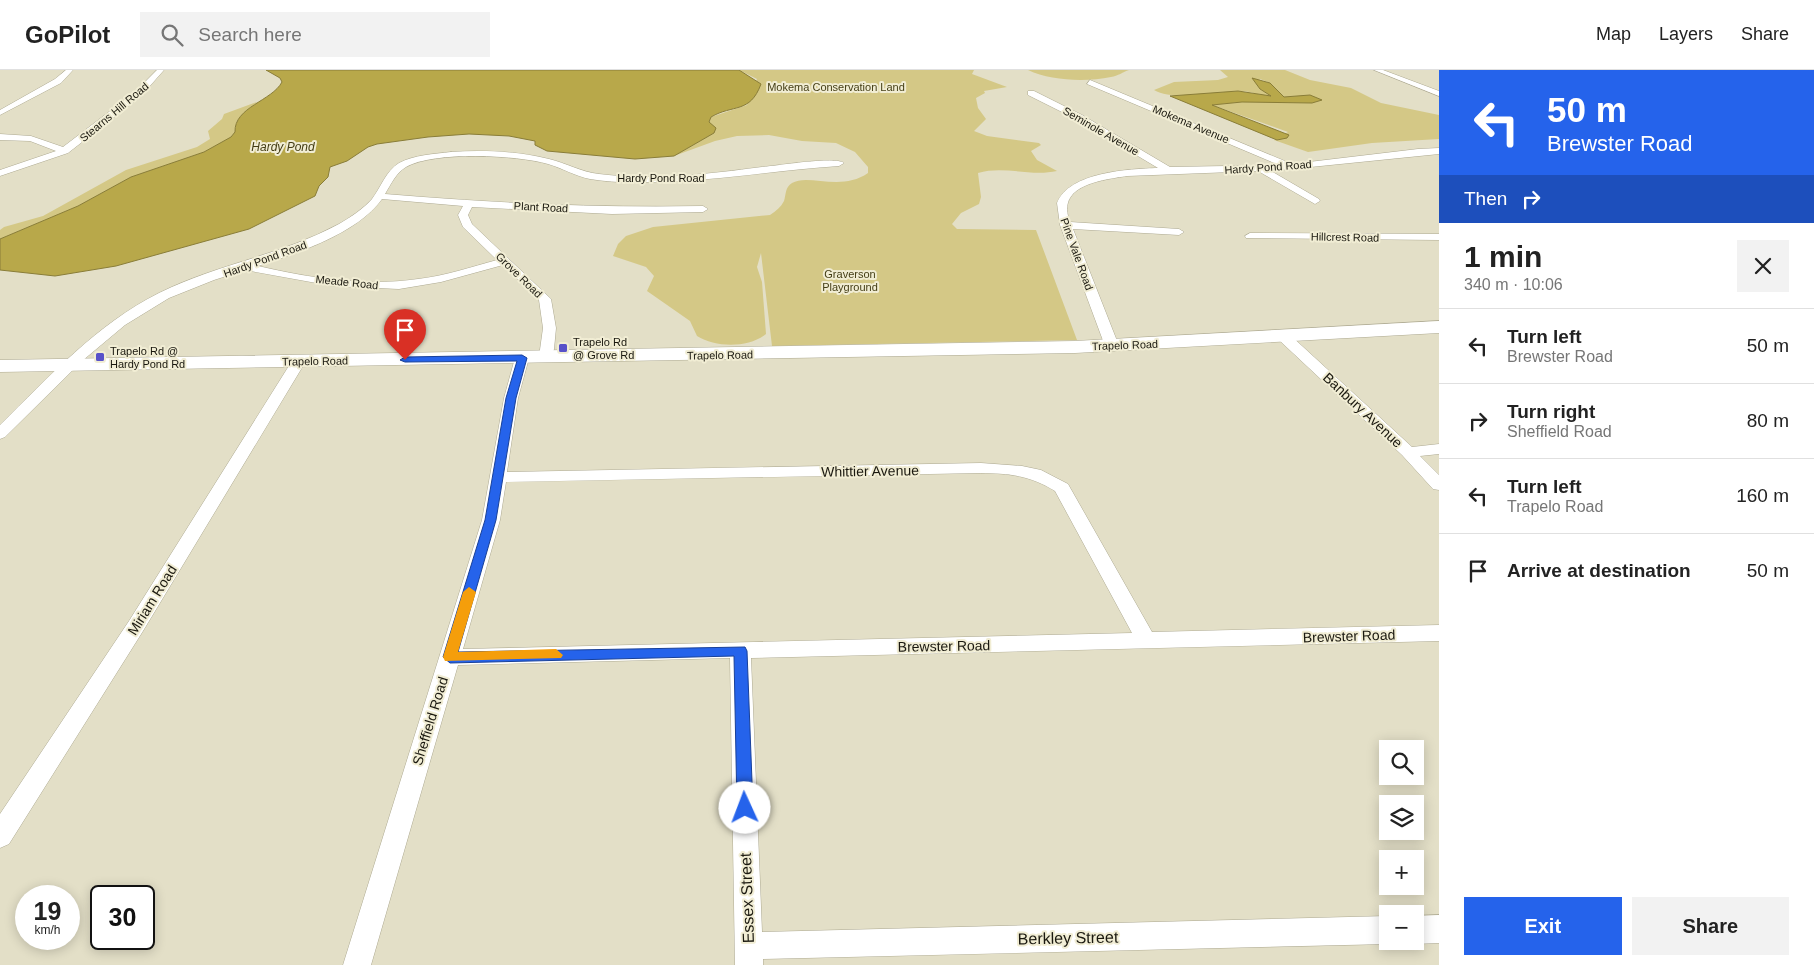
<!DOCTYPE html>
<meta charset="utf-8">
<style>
body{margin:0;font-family:Arial,sans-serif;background:#f2f2f2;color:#222;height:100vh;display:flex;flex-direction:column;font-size:19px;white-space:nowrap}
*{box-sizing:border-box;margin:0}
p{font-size:16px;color:#767676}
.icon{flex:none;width:28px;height:28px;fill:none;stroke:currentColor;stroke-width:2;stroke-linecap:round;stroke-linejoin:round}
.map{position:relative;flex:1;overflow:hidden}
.sheet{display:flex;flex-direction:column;background:#fff;width:375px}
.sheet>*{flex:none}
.top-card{background:#2563eb;color:#fff;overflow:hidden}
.buttons{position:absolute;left:1379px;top:670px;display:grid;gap:10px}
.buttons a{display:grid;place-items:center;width:45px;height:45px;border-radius:0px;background:#fff;box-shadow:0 2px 12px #0003;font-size:25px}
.speed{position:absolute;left:15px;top:815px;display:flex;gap:10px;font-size:25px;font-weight:700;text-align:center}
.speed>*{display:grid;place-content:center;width:65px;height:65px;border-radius:50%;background:#fff;box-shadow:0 2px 12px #0003;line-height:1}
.speed small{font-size:12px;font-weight:400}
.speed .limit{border:2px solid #111;border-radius:8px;background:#fff;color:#111}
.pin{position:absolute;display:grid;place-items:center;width:42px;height:42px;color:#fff;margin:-51px -21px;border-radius:50% 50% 50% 0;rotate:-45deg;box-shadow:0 0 5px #0007}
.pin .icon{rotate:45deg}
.me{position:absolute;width:55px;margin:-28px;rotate:358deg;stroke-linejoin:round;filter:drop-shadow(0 0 4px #0008)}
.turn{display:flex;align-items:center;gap:18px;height:105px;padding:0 25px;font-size:22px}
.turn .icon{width:65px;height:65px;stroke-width:2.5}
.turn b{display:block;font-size:35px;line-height:42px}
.then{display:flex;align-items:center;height:48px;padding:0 25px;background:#0003;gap:10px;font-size:19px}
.round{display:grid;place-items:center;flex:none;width:52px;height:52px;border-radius:0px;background:#f2f2f2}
.overview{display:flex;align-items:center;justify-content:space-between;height:85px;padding:0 25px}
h1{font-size:30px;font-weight:600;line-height:38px}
.action{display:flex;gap:10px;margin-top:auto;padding:10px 25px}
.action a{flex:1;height:58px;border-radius:0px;background:#2563eb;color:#fff;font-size:20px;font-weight:600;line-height:58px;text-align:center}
.action a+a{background:#f2f2f2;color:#222}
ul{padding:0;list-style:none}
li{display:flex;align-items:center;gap:15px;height:75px;padding:0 25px;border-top:1px solid #e0e0e0}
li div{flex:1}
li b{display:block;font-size:19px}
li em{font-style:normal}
header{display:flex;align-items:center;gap:30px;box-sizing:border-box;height:70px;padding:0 25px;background:#fff;border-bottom:1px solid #e0e0e0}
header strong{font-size:24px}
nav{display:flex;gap:28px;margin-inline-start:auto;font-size:18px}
.search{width:350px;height:45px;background:#f2f2f2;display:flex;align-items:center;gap:12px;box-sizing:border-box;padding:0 18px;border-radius:0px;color:#767676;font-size:19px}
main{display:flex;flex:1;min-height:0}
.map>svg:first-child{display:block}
.green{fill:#d4c886}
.water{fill:#b8a84a;stroke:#897d38}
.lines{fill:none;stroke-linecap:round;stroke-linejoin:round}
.street-casing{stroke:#ada991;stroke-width:1}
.secondary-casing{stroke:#ada991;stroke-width:1}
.street{fill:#fff;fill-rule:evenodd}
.secondary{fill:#fff;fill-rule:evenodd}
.route{fill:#2563eb;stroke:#184099}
.slow{fill:#f59e0b}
.poi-dot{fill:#5851c9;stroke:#f1edd4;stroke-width:2}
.labels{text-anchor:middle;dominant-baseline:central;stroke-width:4;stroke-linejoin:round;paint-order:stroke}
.far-park-label{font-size:11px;fill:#443e16;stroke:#f1edd4}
.far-street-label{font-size:11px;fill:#1a180f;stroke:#f1edd4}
.far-poi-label{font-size:11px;fill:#1a180f;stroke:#f1edd4;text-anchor:start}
.far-water-label{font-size:12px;font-style:italic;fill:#443d15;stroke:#f1edd4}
.street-label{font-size:14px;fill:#1a180f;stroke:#f1edd4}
.near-street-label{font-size:16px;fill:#1a180f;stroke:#f1edd4}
</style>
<header>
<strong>GoPilot</strong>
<div class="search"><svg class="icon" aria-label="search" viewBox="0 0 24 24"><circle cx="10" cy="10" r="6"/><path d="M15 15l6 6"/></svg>Search here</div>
<nav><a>Map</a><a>Layers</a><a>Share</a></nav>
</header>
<main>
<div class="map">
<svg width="1439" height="895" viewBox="0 0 1439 895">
<rect width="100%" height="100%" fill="#e3dfc7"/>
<!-- green -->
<path class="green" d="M 739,0 L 974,0 L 972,4 L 1007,17 L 984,21 L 985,23 L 976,28 L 978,38 L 986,49 L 974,61 L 987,66 L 1039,73 L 1041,75 L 1031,81 L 1037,90 L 1057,101 C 1030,107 1004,95 978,103 L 981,127 L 979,134 L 961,143 L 952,154 L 957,159 L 1036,160 L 1077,270 L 772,276 L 761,183 L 757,197 L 762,212 L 766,264 C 749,278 716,278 697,266 L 690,251 L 647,221 L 654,206 L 646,197 L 613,186 L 618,174 L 626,166 L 653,157 L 770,145 C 776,141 781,137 784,131 C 786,125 785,117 792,113 C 808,103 841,122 868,103 L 868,97 L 855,82 L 836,73 L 802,71 L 769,65 L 737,66 L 715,71 L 674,86 L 714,63 L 709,52 L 711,47 L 747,35 L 757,9 Z
M 1028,0 L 1129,0 C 1123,2 1118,6 1111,7 C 1086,12 1051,11 1028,0 Z
M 1220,0 L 1285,0 L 1310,10 L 1351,18 L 1381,33 L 1439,45 L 1439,69 L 1372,73 L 1308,82 L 1274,70 L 1288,62 L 1212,35 L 1242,32 L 1312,33 L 1322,30 C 1310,24 1298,27 1284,27 L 1270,13 L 1260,9 L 1258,13 L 1260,19 L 1271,26 C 1260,26 1249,20 1237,21 C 1214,23 1173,31 1154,20 L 1174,12 L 1218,10 L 1228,7 Z
M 257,32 C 248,41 235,48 235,62 L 231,67 L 204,82 L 131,107 L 78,136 L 0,169 L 0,160 L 4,157 L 43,146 L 126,100 L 197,77 L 210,69 L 208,61 L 222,49 L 224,44 Z"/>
<!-- water -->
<path class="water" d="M 266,0 L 739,0 L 761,14 C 750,44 733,34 711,47 L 709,52 L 716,58 L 714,63 L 674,86 L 635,89 L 547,81 L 535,75 L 535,71 L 509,66 L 469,64 L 428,67 L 377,74 L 368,77 L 347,91 L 330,97 L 328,107 L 319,116 L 315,126 L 249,159 L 116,196 L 55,206 L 0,200 L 0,169 L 78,136 L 131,107 L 204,82 L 231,67 L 235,62 C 234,37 272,31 282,12 L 280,8 Z
M 1252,8 L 1270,13 L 1284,27 L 1310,25 L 1322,30 L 1312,33 L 1242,32 L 1212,35 L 1289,65 L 1287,68 L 1277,70 L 1170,26 L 1238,21 L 1271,26 L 1260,19 Z"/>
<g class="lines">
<defs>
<path id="street" d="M 66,0 L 73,0 L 61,13 L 0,45 L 0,40 L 55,9 Z
M 157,0 L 164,0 L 141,26 L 68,83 L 0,106 L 0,100 L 56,81 L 30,71 L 0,70 L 0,64 L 31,66 L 63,77 L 135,22 Z
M 1374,0 L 1383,0 L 1439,21 L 1439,26 Z
M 1090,10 L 1292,94 L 1418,79 L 1439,78 L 1439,84 L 1271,101 L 1319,129 L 1320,131 L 1315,134 L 1258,101 L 1127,106 C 1102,110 1055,115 1070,152 L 1179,159 L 1184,162 L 1179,165 L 1073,159 L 1119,276 L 1112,280 L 1105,276 L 1060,155 L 1057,133 C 1069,102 1129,99 1158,98 L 1076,49 L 1028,25 L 1028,21 L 1034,21 L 1082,45 L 1170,97 L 1279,95 L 1087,14 Z
M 451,82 C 483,80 517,81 549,89 C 566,93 581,102 599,104 C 653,111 708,104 762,97 C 776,96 835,86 844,93 L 839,96 C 775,100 711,112 647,112 C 628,113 609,112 590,109 C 575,106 562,98 548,94 C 517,85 434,81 406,97 C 396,103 391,114 385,124 C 492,133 596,138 703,136 L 708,139 L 703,142 L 612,144 L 472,137 L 468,145 L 472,154 L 551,229 L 556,258 L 554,279 L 551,290 L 541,290 L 539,287 L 543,258 L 539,230 L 503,195 L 441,212 L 399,219 L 333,216 L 245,200 L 214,210 L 169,228 L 125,255 L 82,291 L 5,367 L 0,369 L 0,355 C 49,307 97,254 159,223 C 217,194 282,185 339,154 C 351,147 363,139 372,129 C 381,117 386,101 399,93 C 414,85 434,84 451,82 ZM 382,129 L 463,136 L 458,145 L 463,157 L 497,190 C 471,197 445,206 418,209 C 365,217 310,208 258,196 C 297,183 357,164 382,129 Z
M 1250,163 L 1439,164 L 1439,170 L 1246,168 L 1245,166 Z
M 1284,263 L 1289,264 L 1412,377 L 1439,374 L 1439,384 L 1420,386 L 1439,405 L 1439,420 L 1433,419 L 1402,385 L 1279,270 L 1277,267 Z
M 522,284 L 529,288 L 518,328 L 507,402 L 981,393 L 1022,396 L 1041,400 L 1068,414 L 1152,562 L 1439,555 L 1439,571 L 751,588 L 762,862 L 1388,846 L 1388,871 L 1394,871 L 1388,874 L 763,889 L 763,895 L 735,895 L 730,588 L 458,595 L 371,895 L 343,895 L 482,450 L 504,328 L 515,288 ZM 981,403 C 1009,403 1031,406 1055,421 L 1132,563 L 463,579 L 500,450 L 506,412 Z
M 299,287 L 306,291 L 143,561 L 9,774 L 0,778 L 0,744 L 129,551 L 292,291 Z
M 1439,845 L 1439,873 L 1415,874 L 1409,871 L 1415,871 L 1415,846 Z"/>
<path id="secondary" d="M 1439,251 L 1439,263 L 1075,283 L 0,302 L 0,290 L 1075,271 Z"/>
</defs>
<!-- street casing -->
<use href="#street" class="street-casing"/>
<!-- secondary casing -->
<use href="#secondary" class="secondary-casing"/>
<!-- street -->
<use href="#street" class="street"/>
<!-- secondary -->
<use href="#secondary" class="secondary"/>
</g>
<!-- route -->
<path class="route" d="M 522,285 L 527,288 L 516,328 L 496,450 L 458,582 L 745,577 L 747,581 L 753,738 L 750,744 L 745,746 L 739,744 L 737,738 L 734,586 L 450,593 L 443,587 L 485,450 L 506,328 L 517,291 L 405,292 L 400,290 L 405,287 Z"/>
<!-- slow -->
<path class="slow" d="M 469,517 L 476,522 L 458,582 L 556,579 L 563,585 L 561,588 L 445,591 L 443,587 L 463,522 Z"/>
<!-- markers -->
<g class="poi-dot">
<rect x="558" y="273" width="10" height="10" rx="2.5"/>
<rect x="95" y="282" width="10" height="10" rx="2.5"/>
</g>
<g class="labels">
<!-- far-park labels -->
<g class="far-park-label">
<text x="836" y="17">Mokema Conservation Land</text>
<text x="850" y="204">Graverson<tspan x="850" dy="13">Playground</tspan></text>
</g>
<!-- far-street labels -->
<g class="far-street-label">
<text transform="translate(114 42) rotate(-40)">Stearns Hill Road</text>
<text transform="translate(1191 54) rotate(23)">Mokema Avenue</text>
<text transform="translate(1101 61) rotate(30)">Seminole Avenue</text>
<text transform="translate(1268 97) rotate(-4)">Hardy Pond Road</text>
<text x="661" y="108">Hardy Pond Road</text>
<text transform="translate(541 137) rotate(3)">Plant Road</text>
<text transform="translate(1345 167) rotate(1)">Hillcrest Road</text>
<text transform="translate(1077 184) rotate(70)">Pine Vale Road</text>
<text transform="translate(265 189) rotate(-20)">Hardy Pond Road</text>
<text transform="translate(519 205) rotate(44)">Grove Road</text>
<text transform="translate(347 212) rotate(6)">Meade Road</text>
<text transform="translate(1125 275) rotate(-2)">Trapelo Road</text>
<text transform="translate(720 285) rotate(-1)">Trapelo Road</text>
<text transform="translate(315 291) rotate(-1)">Trapelo Road</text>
</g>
<!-- far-poi labels -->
<g class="far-poi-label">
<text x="573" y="272">Trapelo Rd<tspan x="573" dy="13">@ Grove Rd</tspan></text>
<text x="110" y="281">Trapelo Rd @<tspan x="110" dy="13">Hardy Pond Rd</tspan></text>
</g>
<!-- far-water labels -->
<g class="far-water-label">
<text x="283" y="77">Hardy Pond</text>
</g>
<!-- street labels -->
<g class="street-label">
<text transform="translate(1363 340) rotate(43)">Banbury Avenue</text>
<text transform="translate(870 401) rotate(-1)">Whittier Avenue</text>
<text transform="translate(152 530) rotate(-58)">Miriam Road</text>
<text transform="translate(1349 566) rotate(-2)">Brewster Road</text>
<text transform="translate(944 576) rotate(-1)">Brewster Road</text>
<text transform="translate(430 651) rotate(-73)">Sheffield Road</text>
</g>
<!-- near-street labels -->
<g class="near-street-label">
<text transform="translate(747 828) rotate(-92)">Essex Street</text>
<text transform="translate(1068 868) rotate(-1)">Berkley Street</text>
</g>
</g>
</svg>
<div class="buttons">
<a><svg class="icon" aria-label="search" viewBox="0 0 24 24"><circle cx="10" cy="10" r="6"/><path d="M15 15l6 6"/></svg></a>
<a><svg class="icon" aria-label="layers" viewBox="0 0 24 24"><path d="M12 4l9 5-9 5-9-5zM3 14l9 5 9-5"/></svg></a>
<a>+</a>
<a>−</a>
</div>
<div class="speed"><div>19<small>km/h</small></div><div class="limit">30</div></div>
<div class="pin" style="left:405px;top:290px;background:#d93025"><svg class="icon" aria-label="arrive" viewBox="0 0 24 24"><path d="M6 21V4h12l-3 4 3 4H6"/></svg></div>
<svg class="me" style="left:745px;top:738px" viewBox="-20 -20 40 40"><circle r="19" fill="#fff"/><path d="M0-13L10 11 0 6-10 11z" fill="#2563eb"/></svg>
</div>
<section class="sheet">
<div class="top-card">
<div class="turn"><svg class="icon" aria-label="left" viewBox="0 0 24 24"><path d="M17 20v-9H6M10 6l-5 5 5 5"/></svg><div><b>50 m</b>Brewster Road</div></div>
<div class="then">Then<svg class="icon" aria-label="right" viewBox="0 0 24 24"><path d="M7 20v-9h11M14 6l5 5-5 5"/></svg></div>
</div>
<div class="overview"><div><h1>1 min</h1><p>340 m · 10:06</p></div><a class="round"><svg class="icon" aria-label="close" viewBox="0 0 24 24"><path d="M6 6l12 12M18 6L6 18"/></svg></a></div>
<ul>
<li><svg class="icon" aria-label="left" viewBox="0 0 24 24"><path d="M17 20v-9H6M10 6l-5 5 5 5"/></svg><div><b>Turn left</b><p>Brewster Road</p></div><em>50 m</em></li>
<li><svg class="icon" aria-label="right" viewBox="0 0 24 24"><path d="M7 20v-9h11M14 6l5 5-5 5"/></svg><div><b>Turn right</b><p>Sheffield Road</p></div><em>80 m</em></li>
<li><svg class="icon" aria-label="left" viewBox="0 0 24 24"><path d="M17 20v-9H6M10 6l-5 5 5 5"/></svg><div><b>Turn left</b><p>Trapelo Road</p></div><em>160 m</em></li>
<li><svg class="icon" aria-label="arrive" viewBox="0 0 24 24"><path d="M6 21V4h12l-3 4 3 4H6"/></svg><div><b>Arrive at destination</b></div><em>50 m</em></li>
</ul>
<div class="action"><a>Exit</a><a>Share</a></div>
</section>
</main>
